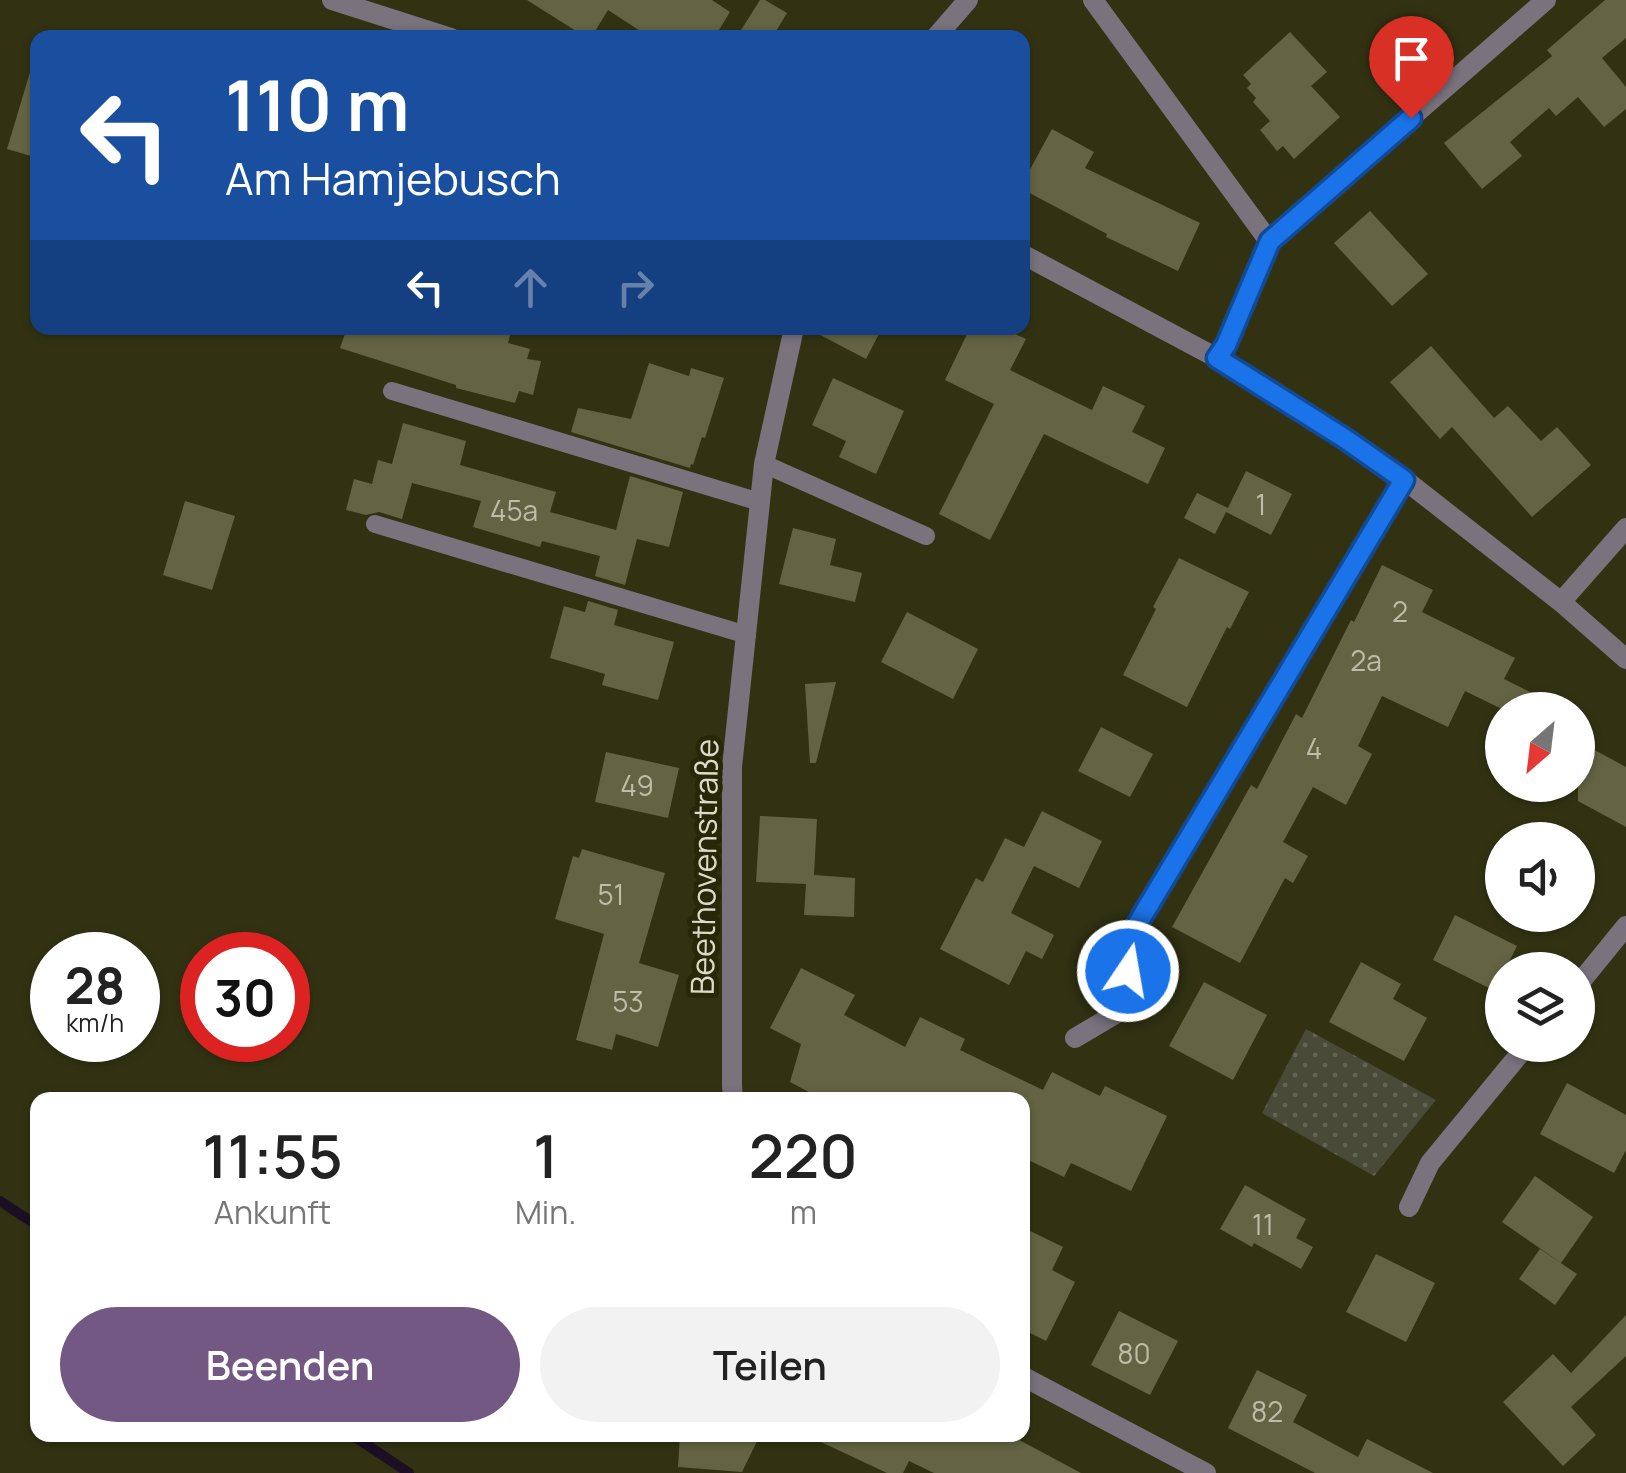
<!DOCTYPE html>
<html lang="de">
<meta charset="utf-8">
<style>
body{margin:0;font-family:Manrope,sans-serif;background:#f2f2f2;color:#222;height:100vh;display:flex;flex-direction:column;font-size:38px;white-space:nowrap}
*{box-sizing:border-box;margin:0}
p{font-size:32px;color:#767676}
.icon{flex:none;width:55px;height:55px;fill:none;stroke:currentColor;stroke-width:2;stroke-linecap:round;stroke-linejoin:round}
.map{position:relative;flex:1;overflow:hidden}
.details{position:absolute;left:30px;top:1092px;width:1000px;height:350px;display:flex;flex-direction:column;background:#fff;border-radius:20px;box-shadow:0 2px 8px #0004}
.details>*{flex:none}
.hud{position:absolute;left:30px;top:30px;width:1000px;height:305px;border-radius:20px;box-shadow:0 2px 8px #0004;background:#1a4fa0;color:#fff;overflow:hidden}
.needle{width:65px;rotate:208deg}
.controls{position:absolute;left:1485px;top:692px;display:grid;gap:20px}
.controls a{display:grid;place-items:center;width:110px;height:110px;border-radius:50%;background:#fff;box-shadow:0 2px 8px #0004;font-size:50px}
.speed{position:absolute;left:30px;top:932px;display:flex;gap:20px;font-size:50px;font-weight:700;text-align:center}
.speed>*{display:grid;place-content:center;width:130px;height:130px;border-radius:50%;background:#fff;box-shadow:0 2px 8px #0004;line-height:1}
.speed small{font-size:25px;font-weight:400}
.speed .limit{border:15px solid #d22;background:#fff;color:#111}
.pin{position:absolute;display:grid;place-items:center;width:85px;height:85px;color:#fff;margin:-102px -42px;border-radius:50% 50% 50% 0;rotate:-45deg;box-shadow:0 0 10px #0007}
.pin .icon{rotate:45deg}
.me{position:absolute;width:110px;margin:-55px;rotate:12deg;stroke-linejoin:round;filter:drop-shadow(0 0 8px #0008)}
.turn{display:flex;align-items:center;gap:35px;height:210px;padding:0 30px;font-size:45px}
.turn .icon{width:130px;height:130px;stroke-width:2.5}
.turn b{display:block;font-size:70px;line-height:85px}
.lanes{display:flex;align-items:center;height:95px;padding:0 30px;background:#0003;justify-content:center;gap:50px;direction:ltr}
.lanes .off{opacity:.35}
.eta{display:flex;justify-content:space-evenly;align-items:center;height:170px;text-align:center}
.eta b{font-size:60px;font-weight:600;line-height:70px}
.action{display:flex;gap:20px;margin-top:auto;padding:20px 30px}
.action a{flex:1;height:115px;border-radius:60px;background:#735883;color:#fff;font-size:40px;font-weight:600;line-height:115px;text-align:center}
.action a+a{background:#f2f2f2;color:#222}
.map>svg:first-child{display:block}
.park{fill:url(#park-dots)}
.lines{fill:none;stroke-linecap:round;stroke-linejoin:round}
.stream{stroke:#1c0f23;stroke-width:10}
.building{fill:#646444}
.lane{stroke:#7a737e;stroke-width:18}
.street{stroke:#7a737e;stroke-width:20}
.route-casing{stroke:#114b97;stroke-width:25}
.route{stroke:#1a73e8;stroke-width:18}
.labels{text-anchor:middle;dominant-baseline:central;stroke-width:10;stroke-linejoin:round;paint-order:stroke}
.number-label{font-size:28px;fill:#bdbda8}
.street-label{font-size:32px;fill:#dbdbc9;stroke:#282808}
</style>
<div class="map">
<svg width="1626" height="1473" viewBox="0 0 1626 1473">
<defs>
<pattern id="park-dots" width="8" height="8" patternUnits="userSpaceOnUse" patternTransform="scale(2.5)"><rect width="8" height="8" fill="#494a38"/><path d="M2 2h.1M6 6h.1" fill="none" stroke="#636453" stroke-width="1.8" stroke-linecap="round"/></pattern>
</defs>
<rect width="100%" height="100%" fill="#323213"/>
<!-- park -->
<path class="park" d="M 1306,1029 L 1436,1100 L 1374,1176 L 1262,1113 Z"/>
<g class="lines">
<!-- stream -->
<path class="stream" d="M 0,1201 L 38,1226
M 352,1435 L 409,1473"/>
</g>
<!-- building -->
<path class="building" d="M 527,0 L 712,0 L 730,12 L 714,38 L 651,38 L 608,10 L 591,38 L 587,38 Z
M 760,0 L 765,0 L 787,13 L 772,38 L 736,38 Z
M 1605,0 L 1626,0 L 1626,38 L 1602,58 L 1626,87 L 1626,109 L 1604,127 L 1578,97 L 1556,116 L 1549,108 L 1510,142 L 1522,156 L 1482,189 L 1444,143 L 1552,56 L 1547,50 Z
M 1290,32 L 1327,72 L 1311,86 L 1340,117 L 1294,159 L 1283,146 L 1277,151 L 1260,130 L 1270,121 L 1253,102 L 1256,98 L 1247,88 L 1251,84 L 1243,75 Z
M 31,69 L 38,70 L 38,158 L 7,149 Z
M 1052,129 L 1094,152 L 1085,168 L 1200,223 L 1178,271 L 1106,237 L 1107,234 L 1022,189 L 1022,184 Z
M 1370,211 L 1428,274 L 1392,306 L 1334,243 Z
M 347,328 L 512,328 L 508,343 L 530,349 L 527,359 L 541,361 L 533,395 L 519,391 L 515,403 L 456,388 L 456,385 L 340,348 Z
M 807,328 L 882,328 L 866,359 Z
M 970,328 L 1002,328 L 1026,339 L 1010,370 L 1092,410 L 1103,386 L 1145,406 L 1132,432 L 1165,448 L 1148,484 L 1044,434 L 990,540 L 939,514 L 994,404 L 945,380 Z
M 1431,346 L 1494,418 L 1508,406 L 1541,441 L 1557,427 L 1591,465 L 1532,517 L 1452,427 L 1440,439 L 1390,382 Z
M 649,363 L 689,376 L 691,368 L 724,378 L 705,438 L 702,437 L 693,465 L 691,464 L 690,468 L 571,432 L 578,408 L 631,419 Z
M 833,378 L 904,411 L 876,474 L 839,457 L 846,441 L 812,425 Z
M 403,423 L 466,441 L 460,465 L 556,492 L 550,512 L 616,530 L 630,476 L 683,492 L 669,547 L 637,539 L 625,585 L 595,576 L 600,556 L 542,541 L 540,547 L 473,527 L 481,501 L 412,483 L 402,519 L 379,512 L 366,515 L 346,510 L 354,479 L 372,484 L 378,460 L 392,464 Z
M 1246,471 L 1292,494 L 1271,535 L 1226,512 Z
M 1197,493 L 1228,508 L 1215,534 L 1184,518 Z
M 185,501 L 235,516 L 212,590 L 163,575 Z
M 793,528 L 836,539 L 830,565 L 862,573 L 855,602 L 779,584 Z
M 1179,558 L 1249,592 L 1230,629 L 1227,627 L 1187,707 L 1123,675 L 1156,609 L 1153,607 Z
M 1382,565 L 1433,590 L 1422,612 L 1515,658 L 1504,679 L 1566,710 L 1504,710 L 1465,691 L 1448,727 L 1382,696 L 1358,746 L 1372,754 L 1346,805 L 1313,787 L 1283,842 L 1308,856 L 1293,883 L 1285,878 L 1240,963 L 1172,927 L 1251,785 L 1257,789 L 1296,714 L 1302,718 L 1351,620 L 1354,622 Z
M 588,601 L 618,610 L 614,625 L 674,642 L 658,700 L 602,685 L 605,674 L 550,658 L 564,606 L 585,612 Z
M 907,612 L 978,649 L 953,699 L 881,662 Z
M 836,682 L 816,763 L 810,763 L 805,684 Z
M 1101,727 L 1153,754 L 1130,797 L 1078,771 Z
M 1578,741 L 1626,767 L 1626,827 L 1578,801 Z
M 606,752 L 679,768 L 668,818 L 595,802 Z
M 1042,811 L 1102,841 L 1079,888 L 1034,866 L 1011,913 L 1054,935 L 1042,959 L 1026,951 L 1009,985 L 940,949 L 976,878 L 983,882 L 1005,838 L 1024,847 Z
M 760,816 L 817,819 L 814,875 L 855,878 L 854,917 L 804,915 L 806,884 L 756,882 Z
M 582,849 L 665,873 L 639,963 L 679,975 L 658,1047 L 616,1034 L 612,1050 L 576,1040 L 604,934 L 555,919 L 573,856 L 579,858 Z
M 1455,915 L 1517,946 L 1505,970 L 1502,970 L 1502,976 L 1495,991 L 1433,960 Z
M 1361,962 L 1401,984 L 1393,999 L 1427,1018 L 1404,1061 L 1329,1022 Z
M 801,968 L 855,995 L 844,1015 L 905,1047 L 920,1017 L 965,1039 L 960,1050 L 1043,1090 L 1052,1072 L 1100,1096 L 1105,1086 L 1167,1116 L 1131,1191 L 1071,1163 L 1064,1177 L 1022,1157 L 1022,1100 L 824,1100 L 790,1082 L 801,1044 L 770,1028 Z
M 1204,982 L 1267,1015 L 1233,1080 L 1169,1046 Z
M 1567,1083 L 1626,1115 L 1626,1150 L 1614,1173 L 1540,1134 Z
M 1535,1176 L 1593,1217 L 1561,1263 L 1502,1222 Z
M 1245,1185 L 1306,1219 L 1296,1238 L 1313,1247 L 1301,1269 L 1254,1243 L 1252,1247 L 1220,1229 Z
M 1022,1227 L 1063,1247 L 1052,1270 L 1075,1282 L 1046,1341 L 1022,1329 Z
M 1540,1249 L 1577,1274 L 1555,1305 L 1519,1279 Z
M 1376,1254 L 1435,1283 L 1406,1342 L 1346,1312 Z
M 1119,1311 L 1178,1341 L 1150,1395 L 1091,1365 Z
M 1626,1315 L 1626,1356 L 1571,1407 L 1596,1435 L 1563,1466 L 1503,1402 L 1553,1354 L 1571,1373 Z
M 1257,1370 L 1307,1395 L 1293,1422 L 1358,1457 L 1367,1439 L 1433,1473 L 1315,1473 L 1228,1428 Z
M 680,1435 L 760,1435 L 742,1472 L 678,1467 Z
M 806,1435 L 1010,1435 L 1081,1473 L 934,1473 L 909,1461 L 903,1473 L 887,1473 Z"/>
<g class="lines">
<!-- lane -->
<path class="lane" d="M 392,391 L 760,502
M 764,464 L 926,536
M 375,524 L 747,635"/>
<!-- street -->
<path class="street" d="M 332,0 L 451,38
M 1093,0 L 1269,241
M 935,38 L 968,0
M 1022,254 L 1217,358 L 1344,438 L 1405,480 L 1561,602 L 1626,659
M 1217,358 L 1227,345 L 1269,241 L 1546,0
M 1561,602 L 1626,528
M 1578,985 L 1626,926
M 1075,1038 L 1124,1009 L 1132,933 L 1405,480
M 733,1100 L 732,1085 L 732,767 L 764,464 L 794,328
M 1409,1207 L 1430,1163 L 1527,1045
M 1022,1376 L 1206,1473"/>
</g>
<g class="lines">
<defs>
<path id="route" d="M 1128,971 L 1132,933 L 1404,480 L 1344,438 L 1217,358 L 1226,345 L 1270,241 L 1411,118"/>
</defs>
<!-- route casing -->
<use href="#route" class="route-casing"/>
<!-- route -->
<use href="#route" class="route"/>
</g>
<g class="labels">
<!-- number labels -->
<g class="number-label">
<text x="1261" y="504">1</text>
<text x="514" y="510">45a</text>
<text x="1400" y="611">2</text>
<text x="1366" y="660">2a</text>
<text x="1314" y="748">4</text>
<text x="637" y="785">49</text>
<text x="611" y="894">51</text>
<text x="628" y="1001">53</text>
<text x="1263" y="1224">11</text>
<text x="1134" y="1353">80</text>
<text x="1267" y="1411">82</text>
</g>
<!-- street labels -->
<g class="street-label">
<text transform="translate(704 867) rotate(-89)">Beethovenstraße</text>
</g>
</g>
</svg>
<div class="controls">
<a><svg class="needle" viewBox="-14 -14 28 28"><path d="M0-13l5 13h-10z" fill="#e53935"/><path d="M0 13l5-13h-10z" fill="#767676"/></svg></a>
<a><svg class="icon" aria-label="sound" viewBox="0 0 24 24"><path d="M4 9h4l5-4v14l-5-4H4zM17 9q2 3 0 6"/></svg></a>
<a><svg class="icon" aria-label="layers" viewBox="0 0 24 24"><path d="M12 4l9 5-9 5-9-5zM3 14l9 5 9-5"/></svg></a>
</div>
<div class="speed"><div>28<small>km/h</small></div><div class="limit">30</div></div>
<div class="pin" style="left:1411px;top:118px;background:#d93025"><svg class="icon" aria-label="arrive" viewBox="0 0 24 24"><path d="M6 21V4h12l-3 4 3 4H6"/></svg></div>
<svg class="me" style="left:1128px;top:971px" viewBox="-20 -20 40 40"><circle r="17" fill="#1a73e8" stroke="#fff" stroke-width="3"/><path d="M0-11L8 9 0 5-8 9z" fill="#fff"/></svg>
<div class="hud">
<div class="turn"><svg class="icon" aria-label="left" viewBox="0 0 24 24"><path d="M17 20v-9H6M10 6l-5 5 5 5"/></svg><div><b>110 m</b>Am Hamjebusch</div></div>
<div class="lanes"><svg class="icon" aria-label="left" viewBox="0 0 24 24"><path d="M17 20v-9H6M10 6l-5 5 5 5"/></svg><svg class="icon off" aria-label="ahead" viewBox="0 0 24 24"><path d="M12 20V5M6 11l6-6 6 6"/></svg><svg class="icon off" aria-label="right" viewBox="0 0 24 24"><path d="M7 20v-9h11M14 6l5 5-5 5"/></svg></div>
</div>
<section class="details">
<div class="eta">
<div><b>11:55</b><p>Ankunft</p></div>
<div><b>1</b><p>Min.</p></div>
<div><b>220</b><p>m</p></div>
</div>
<div class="action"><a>Beenden</a><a>Teilen</a></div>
</section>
</div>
